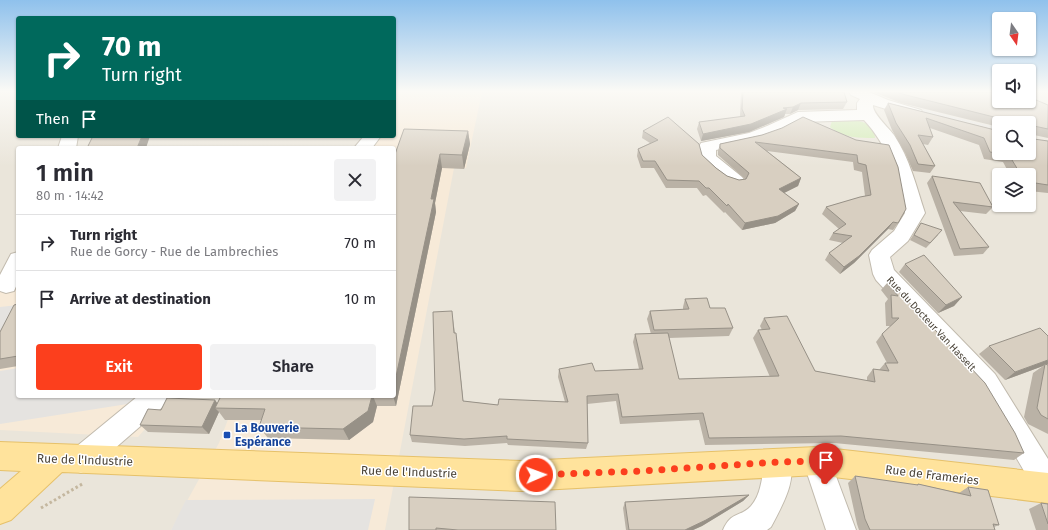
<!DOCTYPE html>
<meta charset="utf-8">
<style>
body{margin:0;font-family:"Fira Sans",sans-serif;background:#f2f2f3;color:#2b2b33;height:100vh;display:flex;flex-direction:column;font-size:15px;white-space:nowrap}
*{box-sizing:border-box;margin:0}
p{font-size:13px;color:#7c7c81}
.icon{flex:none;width:22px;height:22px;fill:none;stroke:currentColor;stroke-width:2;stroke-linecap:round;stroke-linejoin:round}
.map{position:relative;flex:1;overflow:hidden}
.sheet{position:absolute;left:16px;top:146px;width:380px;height:252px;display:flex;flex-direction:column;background:#fff;border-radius:4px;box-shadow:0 1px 3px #0004}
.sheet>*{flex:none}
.guide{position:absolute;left:16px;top:16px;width:380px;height:122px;border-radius:4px;box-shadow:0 1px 3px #0004;background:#00695c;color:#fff;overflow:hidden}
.needle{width:26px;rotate:166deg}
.controls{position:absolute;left:992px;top:12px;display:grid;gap:8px}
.controls a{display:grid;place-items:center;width:44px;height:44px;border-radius:4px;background:#fff;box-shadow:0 1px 3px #0004;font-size:20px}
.pin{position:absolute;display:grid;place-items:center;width:34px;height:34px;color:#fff;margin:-41px -17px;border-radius:50% 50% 50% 0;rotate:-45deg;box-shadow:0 0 4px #0007}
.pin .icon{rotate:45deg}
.me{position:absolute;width:44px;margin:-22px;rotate:88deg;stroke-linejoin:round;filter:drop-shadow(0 0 3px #0008)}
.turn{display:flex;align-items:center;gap:14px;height:84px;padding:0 20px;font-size:18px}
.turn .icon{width:52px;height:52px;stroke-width:2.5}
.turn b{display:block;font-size:28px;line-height:34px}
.then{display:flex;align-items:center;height:38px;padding:0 20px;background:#0003;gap:8px;font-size:15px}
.round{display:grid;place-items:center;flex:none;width:42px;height:42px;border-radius:4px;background:#f2f2f3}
.headline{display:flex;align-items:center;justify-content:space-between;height:68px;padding:0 20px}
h1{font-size:24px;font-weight:600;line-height:30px}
.primary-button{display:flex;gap:8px;margin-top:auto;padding:8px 20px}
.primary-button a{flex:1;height:46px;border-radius:4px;background:#fc3f1d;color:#fff;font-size:16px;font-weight:600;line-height:46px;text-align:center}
.primary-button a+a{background:#f2f2f3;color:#2b2b33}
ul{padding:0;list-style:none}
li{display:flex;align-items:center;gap:12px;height:56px;padding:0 20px;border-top:1px solid #e1e1e2}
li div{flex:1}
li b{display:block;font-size:15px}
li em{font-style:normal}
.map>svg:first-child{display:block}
.residential{fill:#eae5da;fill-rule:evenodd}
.commercial{fill:#f7ead8}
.green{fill:#d2eab5}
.parking{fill:#e5e3e0}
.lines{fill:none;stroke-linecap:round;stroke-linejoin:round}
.minor-casing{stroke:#c2bbae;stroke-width:2}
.major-casing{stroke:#e6c16a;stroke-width:2}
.path{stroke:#c4b79f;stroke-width:3;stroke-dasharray:2.5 2.5;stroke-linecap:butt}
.minor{fill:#fff;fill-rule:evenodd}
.major{fill:#ffe39c;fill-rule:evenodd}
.wall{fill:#bab2a6}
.shaded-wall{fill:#979187}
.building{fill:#d8cfc1;stroke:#979187}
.route{stroke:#fc3f1d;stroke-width:7;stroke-dasharray:0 12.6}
.transit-dot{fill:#1a4fb4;stroke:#fff;stroke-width:1.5}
.labels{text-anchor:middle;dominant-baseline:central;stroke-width:3;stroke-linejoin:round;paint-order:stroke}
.street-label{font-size:10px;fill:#4b4439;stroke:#fff}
.near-transit-label{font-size:12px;font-weight:bold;fill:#164399;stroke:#fff;text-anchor:start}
.near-street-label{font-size:12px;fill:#4b4439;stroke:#fff}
</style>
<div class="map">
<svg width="1048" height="530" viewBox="0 0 1048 530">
<rect width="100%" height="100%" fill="#f6f3ec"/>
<!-- residential -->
<path class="residential" d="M 0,92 L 18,92 L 18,136 L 394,136 L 394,92 L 999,92 L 999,101 L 1029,101 L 1029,92 L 1048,92 L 1048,530 L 0,530 ZM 999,123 L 1029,123 L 1029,153 L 999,153 ZM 18,148 L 394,148 L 394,396 L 18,396 ZM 999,175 L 1029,175 L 1029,205 L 999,205 Z"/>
<!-- commercial -->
<path class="commercial" d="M 395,92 L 482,92 L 466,168 L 454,168 L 385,530 L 171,530 L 219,443 L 237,396 L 394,396 L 394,148 L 371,148 L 380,136 L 394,136 Z
M 18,278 L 18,396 L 174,396 L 138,437 L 0,430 L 0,280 Z"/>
<!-- green -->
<path class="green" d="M 836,120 C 850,120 875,118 875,138 C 860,138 843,138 830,127 L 832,121 Z"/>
<!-- parking -->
<path class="parking" d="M 905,105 L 999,128 L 999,130 L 905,107 Z
M 18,305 L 0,358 L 0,307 Z
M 18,368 L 18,396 L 154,396 L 153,400 L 0,424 L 0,371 Z
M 375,499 L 368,530 L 171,530 L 186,500 Z"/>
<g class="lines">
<defs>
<path id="minor" d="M 849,92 L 869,92 L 888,100 L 921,110 L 923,113 L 921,116 L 915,118 L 873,105 C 872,113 888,127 894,135 C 910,159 916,186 925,213 L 908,241 L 890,257 L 894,270 L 995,374 L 1048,459 L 1048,499 L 1038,495 L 977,390 L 876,280 L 873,274 L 869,255 L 872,250 L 894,231 L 905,213 C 896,177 890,148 864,120 L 801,122 L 779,134 L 759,141 L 716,150 L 716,156 L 742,177 L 745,181 L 742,185 C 727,190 712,171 701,162 C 697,156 697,149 701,143 L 749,133 L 767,126 L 798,112 L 857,110 L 857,103 L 860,99 L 851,95 Z
M 62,136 L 78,136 L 76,148 L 58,148 Z
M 364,136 L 381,136 L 372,148 L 354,148 Z
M 18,252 L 18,282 L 14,291 L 6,293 L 0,291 L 0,275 L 11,254 Z
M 138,396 L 170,396 L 166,404 L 91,469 L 81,473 L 71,469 L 67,460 L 71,451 Z
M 817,448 L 827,452 L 856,530 L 826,530 L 803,461 L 807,452 Z
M 778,449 L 788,452 C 799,478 783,504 771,527 L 767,530 L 723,530 C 732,510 740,518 751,506 C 764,491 761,470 768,452 Z"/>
<path id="major" d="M 0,442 L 522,461 L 817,447 L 1048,473 L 1048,503 L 817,475 L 522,491 L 62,472 L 11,520 L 0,524 L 0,489 L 21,471 L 0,470 Z"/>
</defs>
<!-- minor casing -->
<use href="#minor" class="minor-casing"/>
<!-- major casing -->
<use href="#major" class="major-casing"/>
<!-- path -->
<path class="path" d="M 41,508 L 84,483"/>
<!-- minor -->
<use href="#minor" class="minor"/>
<!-- major -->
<use href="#major" class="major"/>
</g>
<!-- wall -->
<path class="wall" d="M 741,92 L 844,92 L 847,102 L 843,109 L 798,110 L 790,114 L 785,114 L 784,117 L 749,132 L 701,141 L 697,129 L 699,122 L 740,117 Z
M 873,92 L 999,92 L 1048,105 L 1048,138 L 1034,135 L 1034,139 L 1048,141 L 1048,193 L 1029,191 L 1029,175 L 1010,175 L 1003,162 L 984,159 L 979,145 L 930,128 L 933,137 L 928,145 L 923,144 L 935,166 L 930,173 L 913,171 L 905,153 L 892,130 L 884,110 L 888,103 L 999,131 L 999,153 L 1029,123 L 999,123 L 999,127 L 901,103 Z
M 468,131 L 470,144 L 464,169 L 442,168 L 435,203 L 436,212 L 396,406 L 377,406 L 373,422 L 349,440 L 268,438 L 259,427 L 261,420 L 225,420 L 219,412 L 209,434 L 148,432 L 140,425 L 161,410 L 217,403 L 221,396 L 394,396 L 394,157 Z
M 643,131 L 702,155 L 716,168 L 727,176 L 739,180 L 745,179 L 718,155 L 718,151 L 720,144 L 762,135 L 856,140 L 898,223 L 893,230 L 888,229 L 854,263 L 840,274 L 825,260 L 829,253 L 843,243 L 829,240 L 833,233 L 839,229 L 822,214 L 826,207 L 865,196 L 862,172 L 854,170 L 853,162 L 767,151 L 801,178 L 798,186 L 784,193 L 799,204 L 795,211 L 775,223 L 742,230 L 725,212 L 724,213 L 706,195 L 703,196 L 697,188 L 666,188 L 654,168 L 641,168 L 637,156 L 638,149 L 650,143 L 642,138 Z
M 932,176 L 993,207 L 986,214 L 960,211 L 989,247 L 983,254 L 954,256 L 927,183 Z
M 921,223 L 938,235 L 926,248 L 910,240 Z
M 905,264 L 962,297 L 954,306 L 938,313 L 899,272 Z
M 888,282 L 1024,453 L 1014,460 L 834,443 L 705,445 L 699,420 L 620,424 L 616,401 L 587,404 L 588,443 L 586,449 L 508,445 L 507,443 L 465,446 L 412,442 L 410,435 L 432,406 L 453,319 L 455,333 L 457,341 L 463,401 L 498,405 L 565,402 L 558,377 L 559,369 L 595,371 L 639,369 L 633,342 L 635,334 L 651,334 L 647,319 L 650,311 L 683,310 L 683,307 L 685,299 L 710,308 L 733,328 L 729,336 L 669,338 L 679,379 L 770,377 L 753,338 L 758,330 L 762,330 L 760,326 L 764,318 L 815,371 L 867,381 L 867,377 L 873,369 L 879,370 L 885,363 L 887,363 L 876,342 L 882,334 L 891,326 L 886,326 L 885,303 L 888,299 L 881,290 Z
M 18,304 L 18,366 L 0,369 L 0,332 Z
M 1048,336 L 1048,364 L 1047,364 L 1048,365 L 1048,434 L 1028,424 L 1024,417 L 1033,373 L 1043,366 L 1005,380 L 979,354 L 989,346 Z
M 855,476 L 916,485 L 918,484 L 959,493 L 968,487 L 999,525 L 994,527 L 995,530 L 859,530 L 857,524 L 848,483 Z
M 749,495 L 743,501 L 702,526 L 693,530 L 626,530 L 623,508 L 625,502 Z
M 409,497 L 556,530 L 409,530 Z
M 1041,503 L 1048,504 L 1048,530 L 1036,530 L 1029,509 Z"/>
<!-- shaded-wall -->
<path class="shaded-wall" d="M 801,103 L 798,110 L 790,114 L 793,107 Z
M 787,109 L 784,117 L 749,132 L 701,141 L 703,134 Z
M 468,131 L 470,144 L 464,169 L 462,155 Z
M 142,136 L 150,136 L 146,148 L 137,148 Z
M 440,154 L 442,168 L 435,203 L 436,212 L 396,406 L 393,396 L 394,396 L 394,386 Z
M 801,178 L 798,186 L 776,197 L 779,189 Z
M 799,204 L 795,211 L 775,223 L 742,230 L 745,223 Z
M 893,222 L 888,229 L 854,263 L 840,274 L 844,267 Z
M 962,297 L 954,306 L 938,313 L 946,305 Z
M 456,333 L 457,341 L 464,408 L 463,401 Z
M 1048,360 L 1048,364 L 1045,365 L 1045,364 L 1043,366 L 1005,380 L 1015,372 Z
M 372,396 L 373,396 L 377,406 L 373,422 L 349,440 L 343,429 Z
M 215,400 L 221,408 L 215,408 L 219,412 L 209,434 L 202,427 Z
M 749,495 L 743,501 L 702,526 L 693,530 L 685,530 Z"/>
<!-- building -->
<path class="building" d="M 743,92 L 844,92 L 847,102 L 801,103 L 793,107 L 783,108 L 787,109 L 751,124 L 703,134 L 699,122 L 745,116 L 742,109 Z
M 896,92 L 999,92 L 999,101 L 1029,101 L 1029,97 L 1048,105 L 1048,129 L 1034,126 L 1034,139 L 1048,141 L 1048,185 L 1029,182 L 1029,175 L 1021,175 L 1009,155 L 990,152 L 984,138 L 926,118 L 933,137 L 918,135 L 935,166 L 918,164 L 910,145 L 896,123 L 888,103 L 999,131 L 999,153 L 1029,153 L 1029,123 L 1006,123 L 1006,120 L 906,95 Z
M 668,117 L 699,144 L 702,155 L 716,168 L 727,176 L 739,180 L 746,179 L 749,173 L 720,148 L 720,144 L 762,135 L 782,128 L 803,117 L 856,140 L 889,145 L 898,167 L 906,209 L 898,223 L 893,222 L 859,256 L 844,267 L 829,253 L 852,236 L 833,233 L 846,224 L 826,207 L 860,197 L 871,195 L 866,165 L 858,163 L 857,155 L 755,142 L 801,178 L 779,189 L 799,204 L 778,216 L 745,223 L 728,204 L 727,206 L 709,188 L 706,188 L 699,181 L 667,180 L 655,161 L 643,161 L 638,149 L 658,140 L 643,131 Z
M 404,129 L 468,131 L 462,155 L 440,154 L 431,199 L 434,199 L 394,386 L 394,157 Z
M 93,136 L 142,136 L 137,148 L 87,148 Z
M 932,176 L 980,183 L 993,207 L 953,202 L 989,247 L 960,249 Z
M 921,223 L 942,230 L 930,243 L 914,235 Z
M 924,255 L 962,297 L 946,305 L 905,264 Z
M 889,281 L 985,383 L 1015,433 L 1024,453 L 841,436 L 709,438 L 703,413 L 622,417 L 618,394 L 587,396 L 588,443 L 507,439 L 507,436 L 464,439 L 410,435 L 413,406 L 432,406 L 435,390 L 433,312 L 452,311 L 454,333 L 456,333 L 463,401 L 498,405 L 499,399 L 568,402 L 559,369 L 592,363 L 595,371 L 643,369 L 635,334 L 668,333 L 679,379 L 779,376 L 758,330 L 770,329 L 764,318 L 787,316 L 815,371 L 875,382 L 873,369 L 889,371 L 885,363 L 898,363 L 882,334 L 899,318 L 892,318 L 891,295 L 898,296 L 888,282 Z
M 707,298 L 710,308 L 725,308 L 733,328 L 654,330 L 650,311 L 689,309 L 685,299 Z
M 18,304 L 18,356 L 0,359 L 0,332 L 14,305 Z
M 1040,328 L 1048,336 L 1048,360 L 1015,372 L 989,346 Z
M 1045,364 L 1048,365 L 1048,419 L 1041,415 L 1037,408 Z
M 221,396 L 372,396 L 368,411 L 343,429 L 259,427 L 265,409 L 215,408 Z
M 167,398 L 215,400 L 202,427 L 140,425 L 148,409 L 161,410 Z
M 855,476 L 918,485 L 918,484 L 971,496 L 968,487 L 988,490 L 999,525 L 993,524 L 995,530 L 870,530 L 865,519 Z
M 749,495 L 706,520 L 685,530 L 629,530 L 625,502 Z
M 409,497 L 555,502 L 556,530 L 458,530 L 436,528 L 436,530 L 409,530 Z
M 1041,503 L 1048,504 L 1048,524 Z"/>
<!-- sky -->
<linearGradient id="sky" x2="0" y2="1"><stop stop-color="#8fc1ec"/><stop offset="0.55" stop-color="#fbfaf6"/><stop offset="1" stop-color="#fbfaf6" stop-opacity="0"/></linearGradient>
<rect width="1048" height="166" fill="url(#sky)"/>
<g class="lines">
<!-- route -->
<path class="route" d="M 536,475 L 641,471 L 778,462 L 817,461 L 826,484"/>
</g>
<!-- markers -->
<rect class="transit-dot" x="223" y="431" width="8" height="8" rx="2"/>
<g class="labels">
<!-- street labels -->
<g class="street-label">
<text transform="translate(931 324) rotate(47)">Rue du Docteur Van Hasselt</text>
</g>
<!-- near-transit labels -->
<g class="near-transit-label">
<text x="235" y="428">La Bouverie<tspan x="235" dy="14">Espérance</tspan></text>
</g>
<!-- near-street labels -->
<g class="near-street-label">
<text transform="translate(85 460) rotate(2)">Rue de l'Industrie</text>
<text transform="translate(409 472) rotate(2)">Rue de l'Industrie</text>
<text transform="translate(932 475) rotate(7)">Rue de Frameries</text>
</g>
</g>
</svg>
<div class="controls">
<a><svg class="needle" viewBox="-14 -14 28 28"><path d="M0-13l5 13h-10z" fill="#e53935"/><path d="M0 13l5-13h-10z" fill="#7c7c81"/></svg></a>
<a><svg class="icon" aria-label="sound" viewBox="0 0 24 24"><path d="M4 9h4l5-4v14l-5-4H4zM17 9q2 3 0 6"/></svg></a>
<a><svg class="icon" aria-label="search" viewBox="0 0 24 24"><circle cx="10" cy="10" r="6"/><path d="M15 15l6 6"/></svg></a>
<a><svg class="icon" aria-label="layers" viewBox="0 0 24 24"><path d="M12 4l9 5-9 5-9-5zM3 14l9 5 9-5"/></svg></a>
</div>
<div class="pin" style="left:826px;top:484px;background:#d93025"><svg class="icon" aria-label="arrive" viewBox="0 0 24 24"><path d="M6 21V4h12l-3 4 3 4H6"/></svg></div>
<svg class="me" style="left:536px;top:475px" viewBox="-20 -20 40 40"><circle r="17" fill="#fc3f1d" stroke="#fff" stroke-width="3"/><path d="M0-11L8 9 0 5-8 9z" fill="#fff"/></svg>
<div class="guide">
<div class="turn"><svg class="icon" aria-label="right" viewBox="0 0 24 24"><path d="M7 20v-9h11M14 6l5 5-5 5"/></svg><div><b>70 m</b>Turn right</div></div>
<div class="then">Then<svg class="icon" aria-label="arrive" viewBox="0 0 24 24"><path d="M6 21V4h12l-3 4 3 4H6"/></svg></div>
</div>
<section class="sheet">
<div class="headline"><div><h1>1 min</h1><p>80 m · 14:42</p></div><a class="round"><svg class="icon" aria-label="close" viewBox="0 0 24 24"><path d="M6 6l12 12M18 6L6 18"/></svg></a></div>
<ul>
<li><svg class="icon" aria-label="right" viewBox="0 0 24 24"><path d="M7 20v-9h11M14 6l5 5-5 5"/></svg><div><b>Turn right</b><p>Rue de Gorcy - Rue de Lambrechies</p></div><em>70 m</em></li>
<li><svg class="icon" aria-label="arrive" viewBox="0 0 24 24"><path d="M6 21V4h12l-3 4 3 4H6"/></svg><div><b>Arrive at destination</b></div><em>10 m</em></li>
</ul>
<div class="primary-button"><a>Exit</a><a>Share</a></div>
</section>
</div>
